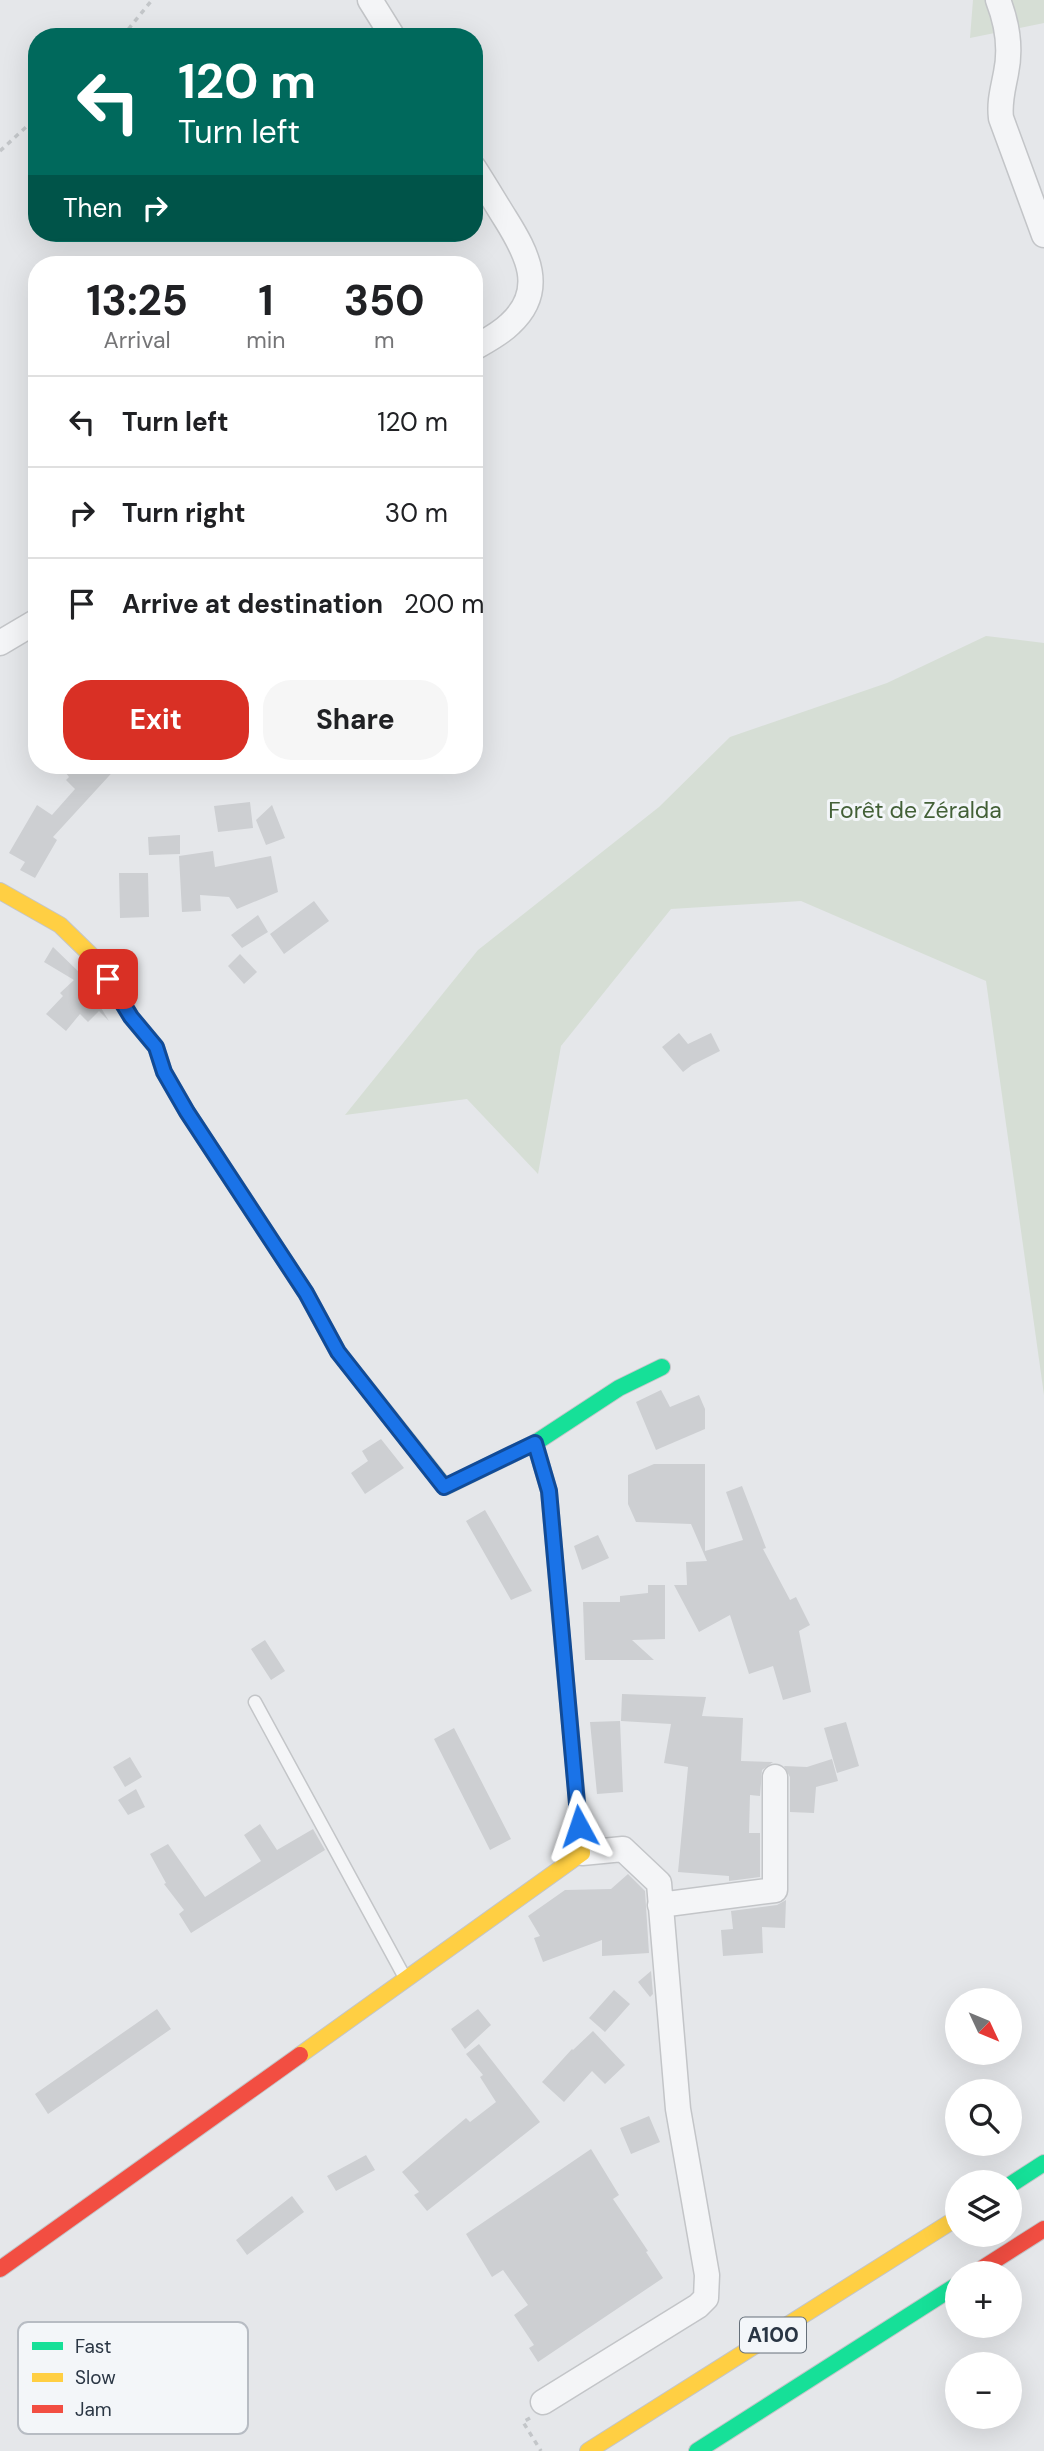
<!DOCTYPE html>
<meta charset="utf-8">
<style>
body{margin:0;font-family:"DM Sans",sans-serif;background:#f6f6f6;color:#202124;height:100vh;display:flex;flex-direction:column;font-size:26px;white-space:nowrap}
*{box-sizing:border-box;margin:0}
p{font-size:23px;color:#757577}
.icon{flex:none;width:38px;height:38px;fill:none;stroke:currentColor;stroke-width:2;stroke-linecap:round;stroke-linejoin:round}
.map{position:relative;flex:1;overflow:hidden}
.details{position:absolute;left:28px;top:256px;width:455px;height:518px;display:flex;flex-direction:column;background:#fff;border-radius:28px;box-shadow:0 7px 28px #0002}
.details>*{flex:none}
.banner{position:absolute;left:28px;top:28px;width:455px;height:214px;border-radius:28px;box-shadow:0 7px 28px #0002;background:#00695c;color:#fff;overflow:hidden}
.needle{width:46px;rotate:134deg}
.controls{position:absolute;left:945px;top:1988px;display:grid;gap:14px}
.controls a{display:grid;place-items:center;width:77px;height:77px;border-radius:50%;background:#fff;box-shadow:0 7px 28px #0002;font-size:35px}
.pin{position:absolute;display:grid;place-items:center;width:60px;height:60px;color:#fff;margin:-30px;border-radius:14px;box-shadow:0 4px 10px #0006}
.me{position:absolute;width:77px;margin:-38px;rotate:355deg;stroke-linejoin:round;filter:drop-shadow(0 0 5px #0008)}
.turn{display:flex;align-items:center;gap:24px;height:147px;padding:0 35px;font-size:32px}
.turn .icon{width:91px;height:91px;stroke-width:2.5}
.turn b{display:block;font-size:49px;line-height:60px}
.then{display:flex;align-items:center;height:66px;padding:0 35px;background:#0003;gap:14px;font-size:26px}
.eta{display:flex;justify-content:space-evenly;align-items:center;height:119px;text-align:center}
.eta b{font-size:42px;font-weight:700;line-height:49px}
.button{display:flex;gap:14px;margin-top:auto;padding:14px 35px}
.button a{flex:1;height:80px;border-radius:28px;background:#d93025;color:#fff;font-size:28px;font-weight:700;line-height:80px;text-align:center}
.button a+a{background:#f6f6f6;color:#202124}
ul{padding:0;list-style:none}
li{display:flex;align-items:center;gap:21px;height:91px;padding:0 35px;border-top:2px solid #e0e0e0}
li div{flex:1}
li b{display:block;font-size:26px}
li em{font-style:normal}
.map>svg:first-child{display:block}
.green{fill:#d6ded5}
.building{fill:#cdcfd2}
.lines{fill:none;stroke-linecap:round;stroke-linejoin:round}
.lane-casing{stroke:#c3c5c8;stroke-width:15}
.street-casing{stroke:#c3c5c8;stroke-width:27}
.fast-casing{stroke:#c3c5c8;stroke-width:18}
.slow-casing{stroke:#c3c5c8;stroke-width:18}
.jam-casing{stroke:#c3c5c8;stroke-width:18}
.path{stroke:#c3c6c9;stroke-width:3.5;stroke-dasharray:5 5;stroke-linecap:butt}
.lane{stroke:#f4f5f7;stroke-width:12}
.street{stroke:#f4f5f7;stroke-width:24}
.fast{stroke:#16e098;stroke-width:16}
.slow{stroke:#ffcf43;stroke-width:16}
.jam{stroke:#f24e42;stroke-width:16}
.route-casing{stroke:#114b97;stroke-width:18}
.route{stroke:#1a73e8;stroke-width:12}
.labels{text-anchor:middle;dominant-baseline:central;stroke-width:6;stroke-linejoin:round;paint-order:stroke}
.shield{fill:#f3f6f9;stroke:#66707a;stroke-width:2}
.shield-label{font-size:21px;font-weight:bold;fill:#2a3644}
.park-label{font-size:23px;fill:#436037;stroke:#f3f6f9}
.key{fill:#f3f6f9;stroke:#b7bcc3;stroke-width:2}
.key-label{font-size:19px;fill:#2a3644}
</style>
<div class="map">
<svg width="1044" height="2451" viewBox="0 0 1044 2451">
<rect width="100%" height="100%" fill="#e5e7ea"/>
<!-- green -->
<path class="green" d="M 973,0 L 1044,0 L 1044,23 L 970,38 Z
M 986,636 L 1044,643 L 1044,1395 L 986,981 L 801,901 L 671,909 L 561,1046 L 538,1174 L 467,1099 L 345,1115 L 478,950 L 659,807 L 730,737 L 887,683 Z"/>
<!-- building -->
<path class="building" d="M 60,765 L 119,765 L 53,837 L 57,840 L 35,878 L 20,870 L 25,862 L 9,853 L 37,805 L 52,815 L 75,789 L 66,780 L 69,777 Z
M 250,802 L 253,828 L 218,832 L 214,806 Z
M 272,805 L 285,838 L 266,845 L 256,820 Z
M 180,835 L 180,854 L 149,855 L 148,837 Z
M 213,851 L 215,867 L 271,856 L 278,892 L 237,909 L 229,897 L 200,895 L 201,911 L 182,912 L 179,856 Z
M 119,873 L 148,873 L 149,917 L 120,918 Z
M 314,901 L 329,921 L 284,954 L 270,934 Z
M 258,915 L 268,932 L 242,948 L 231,935 Z
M 53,947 L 80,973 L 109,1021 L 99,1011 L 88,1022 L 80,1014 L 66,1031 L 46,1014 L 63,996 L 60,993 L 74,980 L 44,962 Z
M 240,954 L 257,972 L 244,984 L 228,966 Z
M 679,1033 L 688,1044 L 711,1033 L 720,1051 L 692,1065 L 683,1072 L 662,1047 Z
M 661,1390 L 670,1407 L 699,1395 L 705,1409 L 705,1429 L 656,1450 L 636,1402 Z
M 381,1439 L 404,1468 L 365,1494 L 351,1473 L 368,1461 L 362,1451 Z
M 654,1464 L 705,1464 L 705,1551 L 743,1540 L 726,1492 L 742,1486 L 766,1548 L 763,1549 L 790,1600 L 796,1597 L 810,1625 L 799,1631 L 811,1692 L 783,1700 L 773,1666 L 749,1674 L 730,1615 L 699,1632 L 674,1585 L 687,1585 L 686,1562 L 707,1561 L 691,1524 L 636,1522 L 628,1504 L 628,1475 Z
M 485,1510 L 532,1591 L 511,1600 L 466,1521 Z
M 598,1535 L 609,1558 L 582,1570 L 574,1546 Z
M 648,1585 L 665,1585 L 665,1639 L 632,1640 L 654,1660 L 585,1660 L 583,1602 L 620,1602 L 620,1596 L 648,1593 Z
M 265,1640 L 285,1671 L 271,1680 L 251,1649 Z
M 622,1694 L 706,1697 L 702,1716 L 743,1718 L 741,1761 L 773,1762 L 762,1770 L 760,1796 L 750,1795 L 749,1833 L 760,1833 L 760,1877 L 729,1881 L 729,1876 L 678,1872 L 688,1767 L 664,1763 L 671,1724 L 621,1721 Z
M 620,1721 L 623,1792 L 597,1794 L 590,1722 Z
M 846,1722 L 859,1766 L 837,1773 L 824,1728 Z
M 454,1728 L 511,1839 L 490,1850 L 434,1739 Z
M 130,1757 L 142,1777 L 125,1787 L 113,1767 Z
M 832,1759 L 838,1781 L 816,1787 L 814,1813 L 790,1812 L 790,1777 L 784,1766 L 807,1767 Z
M 136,1789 L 145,1807 L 128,1815 L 118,1800 Z
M 260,1824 L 277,1850 L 313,1829 L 325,1850 L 191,1933 L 179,1914 L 184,1910 L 164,1884 L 166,1883 L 150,1854 L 168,1844 L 205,1897 L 261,1861 L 244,1835 Z
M 628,1874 L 645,1891 L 649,1953 L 602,1956 L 602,1940 L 543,1962 L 534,1938 L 540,1936 L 528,1916 L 565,1890 L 611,1889 Z
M 786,1900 L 785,1928 L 762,1927 L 763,1953 L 723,1956 L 721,1930 L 733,1929 L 731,1911 L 777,1905 Z
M 651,1971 L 653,1994 L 650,1997 L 638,1982 Z
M 614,1990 L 630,2004 L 605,2032 L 589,2018 Z
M 157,2009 L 171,2029 L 48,2114 L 35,2094 Z
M 478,2009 L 491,2025 L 465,2049 L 451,2029 Z
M 593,2031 L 625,2065 L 605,2084 L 592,2071 L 564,2102 L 542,2082 L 572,2049 L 573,2050 Z
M 479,2044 L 540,2122 L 427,2211 L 414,2195 L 419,2192 L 402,2172 L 466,2118 L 470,2122 L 496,2102 L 480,2077 L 483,2075 L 466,2054 Z
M 649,2116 L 660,2142 L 631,2154 L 620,2128 Z
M 591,2149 L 619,2195 L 613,2199 L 648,2251 L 646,2252 L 663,2278 L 538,2362 L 529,2348 L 534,2345 L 514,2315 L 528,2305 L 503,2270 L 492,2277 L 466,2234 Z
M 366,2155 L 375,2170 L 336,2191 L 327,2176 Z
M 292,2196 L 304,2212 L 247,2255 L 236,2240 Z"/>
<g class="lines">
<defs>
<path id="lane" d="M 255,1702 L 404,1976"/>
<path id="street" d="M 370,0 L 393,37
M 998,0 C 1007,23 1011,49 1006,73 C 1003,89 999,102 1001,118 L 1044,235
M 474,168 C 485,185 495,202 505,218 C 527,253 547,290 510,324 C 500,334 486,341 474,348
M 0,643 L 37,621
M 660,1905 L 775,1890 L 775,1777
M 543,2402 L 698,2306 L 706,2298 L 707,2275 L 678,2109 L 659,1883 L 623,1849 L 582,1853"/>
<path id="fast" d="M 243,1197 L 306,1293 L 338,1352 L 445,1487 L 535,1443 L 619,1388 L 662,1367
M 535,1443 L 549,1491 L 564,1660
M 1010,2185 L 1044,2163
M 697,2451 L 957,2285"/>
<path id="slow" d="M 0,891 L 60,925 L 96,960 L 131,1017 L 156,1047 L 164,1072 L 187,1112 L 243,1197
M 300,2055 L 582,1853 L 564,1660
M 588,2451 L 957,2218"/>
<path id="jam" d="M 0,2269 L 300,2055
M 975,2273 L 1044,2229"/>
</defs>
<!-- lane casing -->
<use href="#lane" class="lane-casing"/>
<!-- street casing -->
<use href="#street" class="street-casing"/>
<!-- fast casing -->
<use href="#fast" class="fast-casing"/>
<!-- slow casing -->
<use href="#slow" class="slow-casing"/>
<!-- jam casing -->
<use href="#jam" class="jam-casing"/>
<!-- path -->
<path class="path" d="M 122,37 L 152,0
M 0,151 L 37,117
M 530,2418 L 523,2422 L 541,2451"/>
<!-- lane -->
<use href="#lane" class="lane"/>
<!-- street -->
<use href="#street" class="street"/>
<!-- fast -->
<use href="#fast" class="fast"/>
<!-- slow -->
<use href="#slow" class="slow"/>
<!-- jam -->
<use href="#jam" class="jam"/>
</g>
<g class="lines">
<defs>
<path id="route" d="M 108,979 L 131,1017 L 156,1047 L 164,1072 L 187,1112 L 306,1293 L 338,1352 L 444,1487 L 535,1443 L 549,1491 L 579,1826"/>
</defs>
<!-- route casing -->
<use href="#route" class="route-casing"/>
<!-- route -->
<use href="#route" class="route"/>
</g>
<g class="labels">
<!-- shield labels -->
<rect class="shield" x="740" y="2317.5" width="66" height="35" rx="5"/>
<g class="shield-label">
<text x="773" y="2335">A100</text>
</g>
<!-- park labels -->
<g class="park-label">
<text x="915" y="810">Forêt de Zéralda</text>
</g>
</g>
<!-- legend -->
<rect x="18" y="2322" width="230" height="112" rx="10" class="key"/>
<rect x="32" y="2342" width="31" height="8" fill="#16e098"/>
<rect x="32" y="2373" width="31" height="9" fill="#ffcf43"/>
<rect x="32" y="2405" width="31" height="8" fill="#f24e42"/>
<g class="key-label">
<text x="75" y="2353">Fast</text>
<text x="75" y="2384">Slow</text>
<text x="75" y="2416">Jam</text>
</g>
</svg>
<div class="controls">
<a><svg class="needle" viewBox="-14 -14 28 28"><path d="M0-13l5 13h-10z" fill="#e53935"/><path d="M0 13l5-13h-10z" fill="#757577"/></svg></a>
<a><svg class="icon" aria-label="search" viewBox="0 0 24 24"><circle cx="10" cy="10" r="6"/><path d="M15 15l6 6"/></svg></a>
<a><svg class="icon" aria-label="layers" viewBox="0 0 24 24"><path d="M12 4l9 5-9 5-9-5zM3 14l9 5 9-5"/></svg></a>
<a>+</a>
<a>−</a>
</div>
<div class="pin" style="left:108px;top:979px;background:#d93025"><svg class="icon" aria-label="arrive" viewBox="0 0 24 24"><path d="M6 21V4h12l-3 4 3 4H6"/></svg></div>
<svg class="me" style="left:579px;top:1826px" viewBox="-20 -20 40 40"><path d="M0-17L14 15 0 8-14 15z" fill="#1a73e8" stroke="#fff" stroke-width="4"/></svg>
<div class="banner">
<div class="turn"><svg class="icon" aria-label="left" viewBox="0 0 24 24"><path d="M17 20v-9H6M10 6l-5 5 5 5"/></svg><div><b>120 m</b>Turn left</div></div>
<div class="then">Then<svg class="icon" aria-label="right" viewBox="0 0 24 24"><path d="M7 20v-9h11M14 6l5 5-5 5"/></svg></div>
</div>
<section class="details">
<div class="eta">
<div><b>13:25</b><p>Arrival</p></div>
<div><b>1</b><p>min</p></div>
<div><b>350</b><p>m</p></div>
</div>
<ul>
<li><svg class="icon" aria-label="left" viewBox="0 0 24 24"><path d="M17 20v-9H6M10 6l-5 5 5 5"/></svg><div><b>Turn left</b></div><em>120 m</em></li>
<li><svg class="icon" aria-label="right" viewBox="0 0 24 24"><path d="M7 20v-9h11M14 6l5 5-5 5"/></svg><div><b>Turn right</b></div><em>30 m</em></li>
<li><svg class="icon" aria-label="arrive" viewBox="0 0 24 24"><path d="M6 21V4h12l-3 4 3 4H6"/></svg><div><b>Arrive at destination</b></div><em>200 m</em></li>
</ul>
<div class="button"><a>Exit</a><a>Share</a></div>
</section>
</div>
